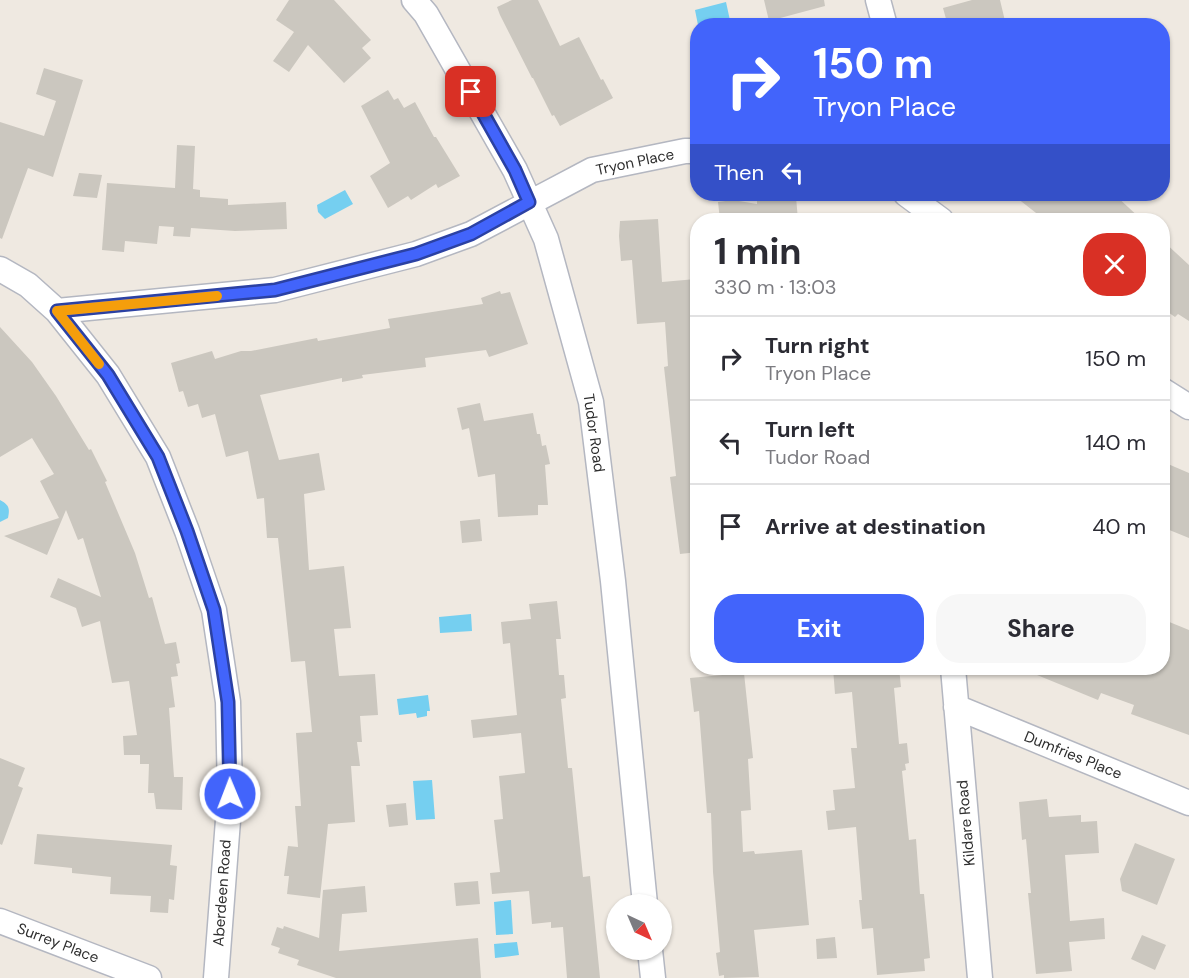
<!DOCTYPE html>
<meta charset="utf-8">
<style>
body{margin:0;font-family:"DM Sans",sans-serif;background:#f7f7f7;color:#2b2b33;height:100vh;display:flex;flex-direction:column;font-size:22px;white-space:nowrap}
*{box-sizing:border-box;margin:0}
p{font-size:20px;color:#7c7c81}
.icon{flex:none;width:33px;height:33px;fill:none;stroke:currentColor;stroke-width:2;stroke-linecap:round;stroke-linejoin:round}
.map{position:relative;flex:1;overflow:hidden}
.drawer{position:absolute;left:690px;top:213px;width:480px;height:462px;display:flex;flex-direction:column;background:#fff;border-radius:24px;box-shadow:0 2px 4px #0004}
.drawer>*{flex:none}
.hud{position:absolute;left:690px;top:18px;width:480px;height:183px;border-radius:24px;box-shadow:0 2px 4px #0004;background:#4264fb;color:#fff;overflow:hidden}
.needle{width:39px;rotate:136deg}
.fabs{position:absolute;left:606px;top:894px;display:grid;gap:12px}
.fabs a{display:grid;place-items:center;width:66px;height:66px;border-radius:50%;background:#fff;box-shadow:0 2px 4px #0004;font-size:30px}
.pin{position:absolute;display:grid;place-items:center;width:51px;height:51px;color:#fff;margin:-26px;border-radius:12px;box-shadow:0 3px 9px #0006}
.me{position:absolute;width:66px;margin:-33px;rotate:359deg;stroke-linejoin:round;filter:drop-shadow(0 0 4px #0008)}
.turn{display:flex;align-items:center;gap:21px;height:126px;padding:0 24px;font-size:27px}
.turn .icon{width:78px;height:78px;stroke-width:2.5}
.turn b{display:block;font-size:42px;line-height:51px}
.then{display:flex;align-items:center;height:57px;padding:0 24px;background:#0003;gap:12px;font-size:22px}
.round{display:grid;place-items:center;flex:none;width:63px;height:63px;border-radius:24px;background:#f7f7f7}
.overview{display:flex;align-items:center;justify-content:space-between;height:102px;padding:0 24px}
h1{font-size:36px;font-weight:700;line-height:45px}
.cta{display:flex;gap:12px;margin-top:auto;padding:12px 24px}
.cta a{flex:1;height:69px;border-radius:24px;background:#4264fb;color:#fff;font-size:24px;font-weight:700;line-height:69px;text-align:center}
.cta a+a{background:#f7f7f7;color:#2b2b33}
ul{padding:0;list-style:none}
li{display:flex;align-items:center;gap:18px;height:84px;padding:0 24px;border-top:2px solid #e1e1e2}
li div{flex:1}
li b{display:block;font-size:22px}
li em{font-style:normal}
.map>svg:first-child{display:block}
.water{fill:#75cff0}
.building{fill:#cbc7bf}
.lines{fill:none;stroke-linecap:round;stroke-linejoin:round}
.minor-casing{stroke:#b4b7c1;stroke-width:27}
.minor{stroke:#fff;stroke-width:24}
.route-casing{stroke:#2b41a3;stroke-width:15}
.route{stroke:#4264fb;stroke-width:10}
.slow{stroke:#f59e0b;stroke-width:10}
.labels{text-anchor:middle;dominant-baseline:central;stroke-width:5;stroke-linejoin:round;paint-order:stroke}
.street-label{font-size:15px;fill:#2e2e2e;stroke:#fff}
</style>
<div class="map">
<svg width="1189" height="978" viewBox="0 0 1189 978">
<rect width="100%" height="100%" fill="#efe9e1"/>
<!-- water -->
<path class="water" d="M 726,2 L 731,25 L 722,25 L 721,21 L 698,25 L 695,10 Z
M 345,190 L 353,204 L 325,219 L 318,212 L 317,205 Z
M 0,500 C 9,505 10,508 8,518 L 0,522 Z
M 471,614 L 472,631 L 440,633 L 439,617 Z
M 428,695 L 430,711 L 427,711 L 427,716 L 417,718 L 416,713 L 399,715 L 397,699 Z
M 432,780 L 435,819 L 416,820 L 413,781 Z
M 511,900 L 513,934 L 496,935 L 494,902 Z
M 517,942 L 519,955 L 495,958 L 494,944 Z"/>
<!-- building -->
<path class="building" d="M 289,0 L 334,0 L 371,40 L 362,48 L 371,58 L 344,83 L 308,45 L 289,72 L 273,61 L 294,32 L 276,20 Z
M 512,0 L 538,0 L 560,46 L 579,37 L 601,80 L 603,79 L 613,98 L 560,126 L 554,115 L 552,116 L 533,78 L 532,78 L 500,15 L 497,7 Z
M 764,0 L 824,0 L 825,6 L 769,21 Z
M 972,0 L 1000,0 L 1005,21 L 989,26 L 948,26 L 943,8 Z
M 44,68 L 83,80 L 53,177 L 28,168 L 2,239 L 0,238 L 0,122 L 44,136 L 56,101 L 36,94 Z
M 388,90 L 394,100 L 398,98 L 404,108 L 415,102 L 434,137 L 436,137 L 460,176 L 438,188 L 436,184 L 411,200 L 408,196 L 388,208 L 370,176 L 390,163 L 361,106 Z
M 177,145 L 195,146 L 193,189 L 200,190 L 200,197 L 228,199 L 228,205 L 286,202 L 287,229 L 235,231 L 191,228 L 190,237 L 173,236 L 174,227 L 159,226 L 157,244 L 125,241 L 124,252 L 102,250 L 107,183 L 175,188 Z
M 79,173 L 102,175 L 97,198 L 73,196 Z
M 1012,194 L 1114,194 L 1142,220 L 1045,220 Z
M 781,195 L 781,198 L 796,197 L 798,220 L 720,220 L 718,202 L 733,200 L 757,204 L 757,196 Z
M 658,219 L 662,282 L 696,279 L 698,303 L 698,552 L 680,554 L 670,477 L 676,476 L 664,367 L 668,366 L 665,322 L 637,324 L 632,260 L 621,261 L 619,236 L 620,221 Z
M 1162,240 L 1189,265 L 1189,321 L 1178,314 L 1175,317 L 1162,308 Z
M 500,291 L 501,294 L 510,292 L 528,344 L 489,357 L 486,350 L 425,358 L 426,367 L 362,375 L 363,378 L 342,382 L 342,378 L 260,395 L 279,460 L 319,453 L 325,490 L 304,494 L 309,570 L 344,566 L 351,628 L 334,629 L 339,676 L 375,674 L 378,715 L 360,716 L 362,742 L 357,742 L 360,766 L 351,766 L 355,822 L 328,824 L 320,898 L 287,894 L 289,876 L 284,876 L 288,846 L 298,847 L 295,806 L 301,806 L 296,733 L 312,732 L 305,661 L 291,662 L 278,538 L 267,538 L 264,498 L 257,499 L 248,451 L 226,457 L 215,414 L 202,418 L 198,404 L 188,407 L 183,391 L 179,392 L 171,363 L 212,351 L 215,359 L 241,351 L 251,351 L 317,338 L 318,341 L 390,328 L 388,319 L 483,304 L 481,298 Z
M 0,327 L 32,362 L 56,396 L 89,450 L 91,449 L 107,481 L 105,482 L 135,553 L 149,598 L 152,597 L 165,644 L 176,642 L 180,663 L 176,664 L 178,676 L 171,677 L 175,707 L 169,708 L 174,777 L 183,777 L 182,810 L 156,809 L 154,793 L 148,793 L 149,764 L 140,764 L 140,755 L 124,755 L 123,736 L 137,735 L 129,681 L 112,683 L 100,621 L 82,627 L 76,608 L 50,597 L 58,578 L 101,597 L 83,538 L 78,540 L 66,510 L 47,555 L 4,536 L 59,518 L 40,481 L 54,474 L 32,438 L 0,457 Z
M 480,403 L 484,421 L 533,413 L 537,434 L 540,434 L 542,446 L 546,445 L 550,464 L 545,465 L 548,505 L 538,505 L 538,515 L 498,517 L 495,474 L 478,477 L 469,428 L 462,430 L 457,408 Z
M 1168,464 L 1189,473 L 1189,538 L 1162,527 L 1162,475 Z
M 480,519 L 482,541 L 462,543 L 460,521 Z
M 557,601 L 561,639 L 556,639 L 559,675 L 564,675 L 566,698 L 561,699 L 568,768 L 572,768 L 583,877 L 590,876 L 600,978 L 567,978 L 563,927 L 551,928 L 551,922 L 532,924 L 529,891 L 492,894 L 490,873 L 500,872 L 494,820 L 503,819 L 499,776 L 525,773 L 521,733 L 473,738 L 471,720 L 517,715 L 510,643 L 503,644 L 501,622 L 531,619 L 529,604 Z
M 1162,619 L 1189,630 L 1189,735 L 1131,714 L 1134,705 L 1101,693 L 1098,700 L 1020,668 L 1162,668 Z
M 833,668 L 899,668 L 901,687 L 894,688 L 899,744 L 907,743 L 909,763 L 905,764 L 906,770 L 902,771 L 909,840 L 916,839 L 920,894 L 924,894 L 930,958 L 924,959 L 925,971 L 877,975 L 873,928 L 862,929 L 859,900 L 862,900 L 856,827 L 828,830 L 826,811 L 835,810 L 833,790 L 855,788 L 851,748 L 857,748 L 852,692 L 835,694 Z
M 744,673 L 753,758 L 748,759 L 751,810 L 741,811 L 743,852 L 754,851 L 755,854 L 802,850 L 809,925 L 754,930 L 759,977 L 724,978 L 724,975 L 719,976 L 716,953 L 720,952 L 713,872 L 711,813 L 707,813 L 699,711 L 694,712 L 690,678 Z
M 0,758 L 25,768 L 18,786 L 23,788 L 2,845 L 0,844 Z
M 1047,799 L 1049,817 L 1081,815 L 1081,822 L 1097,821 L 1099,853 L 1065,855 L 1070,921 L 1104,918 L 1105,939 L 1069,942 L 1072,971 L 1036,974 L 1028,893 L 1031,893 L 1026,839 L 1022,840 L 1019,802 Z
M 406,803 L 408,825 L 389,827 L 386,805 Z
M 37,834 L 172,845 L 170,865 L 177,866 L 174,900 L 169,899 L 168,913 L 150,912 L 151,896 L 110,894 L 111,877 L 72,873 L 72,868 L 34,864 Z
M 1135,843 L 1175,859 L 1157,905 L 1122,891 L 1120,879 Z
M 478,881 L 480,904 L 456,906 L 454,883 Z
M 365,886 L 367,912 L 342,914 L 339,951 L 478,938 L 481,978 L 336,978 L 297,965 L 299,960 L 278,953 L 280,948 L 271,945 L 277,927 L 283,929 L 284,926 L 319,938 L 323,890 Z
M 1142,935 L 1166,945 L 1155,970 L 1131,959 Z
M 835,937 L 837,958 L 817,959 L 816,939 Z"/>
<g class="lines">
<defs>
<path id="minor" d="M 414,0 L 426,14 L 515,170 L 546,239 L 591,402 L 613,581 L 645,904
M 878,0 L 885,26
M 906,194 L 941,220
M 0,269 L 28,285 L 57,311 L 108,375 L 158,457 L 187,531 L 214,610 L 228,702 L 230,794 L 216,978
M 57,311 L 275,290 L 416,254 L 471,234 L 592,170 L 685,151 L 698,151
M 1162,390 L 1189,407
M 953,668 L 980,978
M 956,707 L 1189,803
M 0,921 L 149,978
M 650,950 L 653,978"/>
</defs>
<!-- minor casing -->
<use href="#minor" class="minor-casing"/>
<!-- minor -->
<use href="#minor" class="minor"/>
</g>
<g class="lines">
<defs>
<path id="route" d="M 230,794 L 228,702 L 214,610 L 187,531 L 158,457 L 108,375 L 57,311 L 275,290 L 416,254 L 471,234 L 529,202 L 515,170 L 471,92"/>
</defs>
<!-- route casing -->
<use href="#route" class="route-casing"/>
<!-- route -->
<use href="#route" class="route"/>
<!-- slow -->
<path class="slow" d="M 99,364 L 57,311 L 217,296"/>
</g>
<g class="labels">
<!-- street labels -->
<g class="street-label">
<text transform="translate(635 162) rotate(-12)">Tryon Place</text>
<text transform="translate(594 433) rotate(82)">Tudor Road</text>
<text transform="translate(1073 755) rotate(22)">Dumfries Place</text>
<text transform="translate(966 823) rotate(-95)">Kildare Road</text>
<text transform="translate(222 893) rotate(-86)">Aberdeen Road</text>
<text transform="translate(58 943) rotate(21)">Surrey Place</text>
</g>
</g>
</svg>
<div class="fabs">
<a><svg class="needle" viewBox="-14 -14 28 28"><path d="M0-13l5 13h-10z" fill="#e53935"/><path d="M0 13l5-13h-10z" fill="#7c7c81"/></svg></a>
</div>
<div class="pin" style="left:471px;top:92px;background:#d93025"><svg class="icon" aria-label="arrive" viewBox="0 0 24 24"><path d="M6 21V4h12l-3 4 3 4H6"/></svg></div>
<svg class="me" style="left:230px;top:794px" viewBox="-20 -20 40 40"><circle r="17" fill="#4264fb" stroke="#fff" stroke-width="3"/><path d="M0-11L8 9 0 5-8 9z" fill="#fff"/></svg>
<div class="hud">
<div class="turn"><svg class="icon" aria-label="right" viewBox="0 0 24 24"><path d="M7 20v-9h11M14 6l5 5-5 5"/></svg><div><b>150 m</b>Tryon Place</div></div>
<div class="then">Then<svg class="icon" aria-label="left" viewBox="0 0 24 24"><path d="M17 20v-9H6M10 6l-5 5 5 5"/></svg></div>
</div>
<section class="drawer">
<div class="overview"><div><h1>1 min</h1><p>330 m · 13:03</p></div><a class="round" style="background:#d93025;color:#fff"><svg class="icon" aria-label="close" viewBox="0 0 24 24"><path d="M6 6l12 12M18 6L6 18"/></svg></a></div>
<ul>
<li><svg class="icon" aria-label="right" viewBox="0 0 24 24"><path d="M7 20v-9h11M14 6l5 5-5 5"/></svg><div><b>Turn right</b><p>Tryon Place</p></div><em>150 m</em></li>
<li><svg class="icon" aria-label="left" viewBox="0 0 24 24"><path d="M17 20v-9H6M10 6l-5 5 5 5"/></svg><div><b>Turn left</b><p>Tudor Road</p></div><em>140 m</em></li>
<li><svg class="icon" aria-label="arrive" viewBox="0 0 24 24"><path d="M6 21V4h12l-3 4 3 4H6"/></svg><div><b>Arrive at destination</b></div><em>40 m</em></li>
</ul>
<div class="cta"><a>Exit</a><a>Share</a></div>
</section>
</div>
